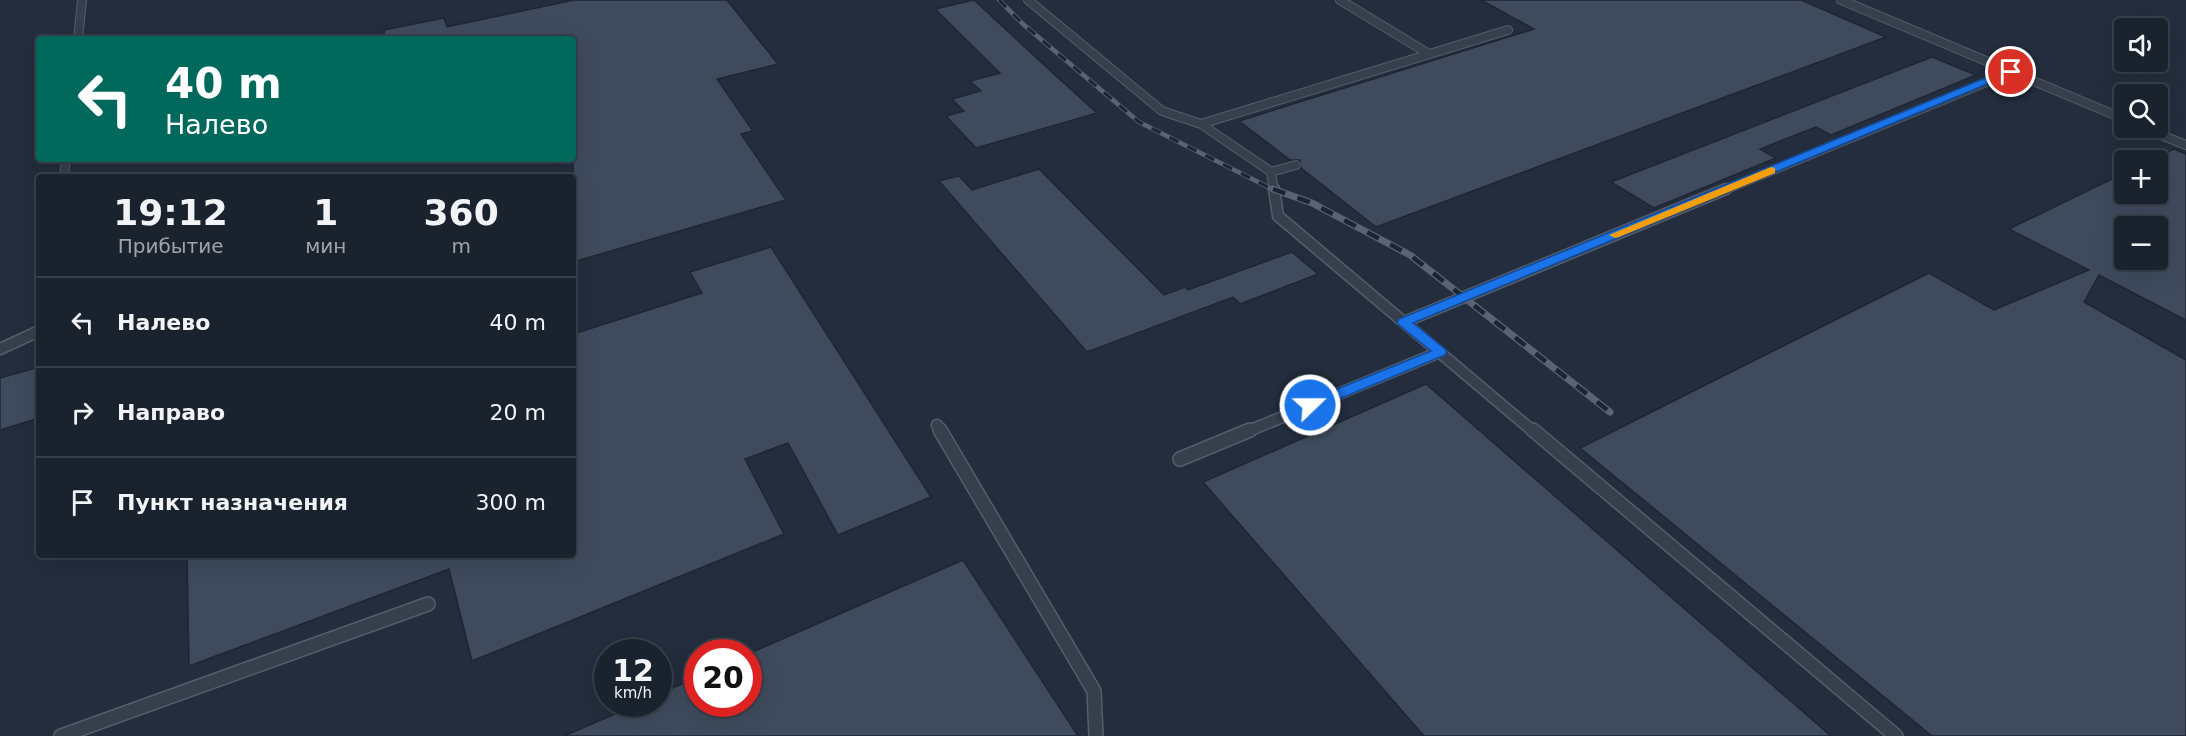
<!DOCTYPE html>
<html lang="ru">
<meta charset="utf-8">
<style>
body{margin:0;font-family:"DejaVu Sans",sans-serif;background:#232a36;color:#f1f3f6;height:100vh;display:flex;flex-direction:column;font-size:22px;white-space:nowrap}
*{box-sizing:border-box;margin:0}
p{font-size:20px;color:#9fa4aa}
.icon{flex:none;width:33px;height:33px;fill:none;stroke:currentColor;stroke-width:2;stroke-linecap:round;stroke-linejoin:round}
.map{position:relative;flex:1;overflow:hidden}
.details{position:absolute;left:36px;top:174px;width:540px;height:384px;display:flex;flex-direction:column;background:#1a222e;border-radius:6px;box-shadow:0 6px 24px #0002,0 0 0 2px #383f4a}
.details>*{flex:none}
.top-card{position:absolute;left:36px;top:36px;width:540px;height:126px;border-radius:6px;box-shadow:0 6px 24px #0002,0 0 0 2px #383f4a;background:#00695c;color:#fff;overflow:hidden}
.controls{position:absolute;left:2114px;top:18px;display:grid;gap:12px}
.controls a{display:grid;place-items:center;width:54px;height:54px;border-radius:6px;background:#1a222e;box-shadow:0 6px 24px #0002,0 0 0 2px #383f4a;font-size:30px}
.speed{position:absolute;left:594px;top:639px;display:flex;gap:12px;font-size:30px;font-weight:700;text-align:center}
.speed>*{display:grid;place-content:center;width:78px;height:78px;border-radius:50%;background:#1a222e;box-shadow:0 6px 24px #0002,0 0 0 2px #383f4a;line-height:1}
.speed small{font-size:15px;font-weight:400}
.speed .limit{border:9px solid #d22;background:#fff;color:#111}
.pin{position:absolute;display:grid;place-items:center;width:51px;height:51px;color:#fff;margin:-26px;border:3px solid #fff;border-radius:50%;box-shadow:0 2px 6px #0007}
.me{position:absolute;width:66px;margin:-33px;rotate:68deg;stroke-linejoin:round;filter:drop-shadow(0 0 4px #0008)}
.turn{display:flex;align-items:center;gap:21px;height:126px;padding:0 30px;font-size:27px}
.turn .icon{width:78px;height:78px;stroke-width:2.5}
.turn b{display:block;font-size:42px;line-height:51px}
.eta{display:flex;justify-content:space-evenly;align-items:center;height:102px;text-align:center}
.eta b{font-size:36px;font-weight:800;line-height:42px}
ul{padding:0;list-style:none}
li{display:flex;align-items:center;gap:18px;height:90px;padding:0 30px;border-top:2px solid #383f4a}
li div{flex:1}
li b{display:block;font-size:22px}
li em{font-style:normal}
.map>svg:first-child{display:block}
.building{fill:#3f4b5d;stroke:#1e2634;stroke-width:1.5;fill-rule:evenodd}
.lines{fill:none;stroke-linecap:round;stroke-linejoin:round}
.lane-far2-casing{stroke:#555d6b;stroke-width:10}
.lane-far1-casing{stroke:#555d6b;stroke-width:13}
.lane-casing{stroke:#555d6b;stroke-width:16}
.lane-far2{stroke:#373f4d;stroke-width:8}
.lane-far1{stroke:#373f4d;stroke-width:10}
.lane{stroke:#373f4d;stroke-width:13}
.rail-far1-casing{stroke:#596374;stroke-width:4.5}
.rail-casing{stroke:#596374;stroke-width:7}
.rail-far1{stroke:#1c2432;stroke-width:3;stroke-dasharray:10;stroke-linecap:butt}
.rail{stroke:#1c2432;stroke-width:4.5;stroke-dasharray:13;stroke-linecap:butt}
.route{fill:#1a73e8;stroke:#114b97;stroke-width:1.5}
.slow{fill:#f59e0b}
</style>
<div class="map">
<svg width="2186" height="736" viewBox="0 0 2186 736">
<rect width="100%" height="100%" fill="#232d3d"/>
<!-- building -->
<path class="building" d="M 574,0 L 727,0 L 778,64 L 717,79 L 753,131 L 741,134 L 786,200 L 573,262 L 573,39 L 385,39 L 384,30 L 444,18 L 447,27 Z
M 974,0 L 1055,75 L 1097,113 L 976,148 L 946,116 L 964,111 L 952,99 L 981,91 L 970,81 L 1000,73 L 935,9 Z
M 1481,0 L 1801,0 L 1886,37 L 1376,227 L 1301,168 L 1300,160 L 1290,160 L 1239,121 L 1534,29 Z
M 1932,57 L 1976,75 L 1831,135 L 1816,127 L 1760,149 L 1776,158 L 1654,208 L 1611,182 Z
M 2174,149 L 2186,154 L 2186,320 L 2099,275 L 2084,302 L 2186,360 L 2186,736 L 1932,736 L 1580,448 L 1929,273 L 1994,310 L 2089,270 L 2009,229 L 2124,173 L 2124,194 L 2157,194 L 2157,160 L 2150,160 ZM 2124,226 L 2157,226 L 2157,260 L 2124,260 Z
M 1039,169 L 1164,295 L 1185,287 L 1188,290 L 1292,252 L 1318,274 L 1240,304 L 1233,297 L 1087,352 L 939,181 L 959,176 L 972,190 Z
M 771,247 L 931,497 L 838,535 L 788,443 L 745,459 L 784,534 L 472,661 L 449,569 L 189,666 L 187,555 L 573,555 L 573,334 L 702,293 L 690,272 Z
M 39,367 L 39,418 L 0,430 L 0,378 Z
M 1426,384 L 1831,736 L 1424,736 L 1203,482 Z
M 963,560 L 1078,736 L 564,736 L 638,704 L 658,704 L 658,694 L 698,677 L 698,704 L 748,704 L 748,654 Z"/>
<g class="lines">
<defs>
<path id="lane-far2" d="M 1028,0 L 1162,111 L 1201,124
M 1340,0 L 1429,54
M 1841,0 L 2124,119
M 78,39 L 82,0
M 2144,128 L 2186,145
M 1271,172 L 1296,165
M 64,177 L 66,159
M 1274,191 L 1271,172 L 1201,124 L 1508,30
M 1722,191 L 2011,72"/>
<path id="lane-far1" d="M 1274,189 L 1278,216 L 1534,432
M 1404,322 L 1726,189
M 0,349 L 39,331
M 937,425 L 941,432
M 1246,432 L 1440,352"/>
<path id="lane" d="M 940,430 L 1094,691 L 1096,736
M 1533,430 L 1896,736
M 1180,459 L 1250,430
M 61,736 L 428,604"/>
</defs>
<!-- lane-far2 casing -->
<use href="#lane-far2" class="lane-far2-casing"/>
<!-- lane-far1 casing -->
<use href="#lane-far1" class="lane-far1-casing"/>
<!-- lane casing -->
<use href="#lane" class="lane-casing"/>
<!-- lane-far2 -->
<use href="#lane-far2" class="lane-far2"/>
<!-- lane-far1 -->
<use href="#lane-far1" class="lane-far1"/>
<!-- lane -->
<use href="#lane" class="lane"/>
<defs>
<path id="rail-far1" d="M 999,0 L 1024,25 L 1139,122 L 1276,191"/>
<path id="rail" d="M 1273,189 L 1312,203 L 1410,255 L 1610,412"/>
</defs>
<!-- rail-far1 casing -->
<use href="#rail-far1" class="rail-far1-casing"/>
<!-- rail casing -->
<use href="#rail" class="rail-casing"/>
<!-- rail-far1 -->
<use href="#rail-far1" class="rail-far1"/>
<!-- rail -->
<use href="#rail" class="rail"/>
</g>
<!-- route -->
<path class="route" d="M 2007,69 L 2016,72 L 1413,323 L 1445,349 L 1447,352 L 1445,355 L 1315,409 L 1305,409 L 1303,405 L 1305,402 L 1431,351 L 1399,325 L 1397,322 L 1399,319 Z"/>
<!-- slow -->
<path class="slow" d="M 1771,167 L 1775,168 L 1775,173 L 1619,237 L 1615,238 L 1609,235 Z"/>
</svg>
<div class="controls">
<a><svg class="icon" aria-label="sound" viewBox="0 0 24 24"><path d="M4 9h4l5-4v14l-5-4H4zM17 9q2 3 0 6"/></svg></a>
<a><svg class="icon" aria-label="search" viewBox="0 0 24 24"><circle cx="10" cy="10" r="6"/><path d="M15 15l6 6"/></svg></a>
<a>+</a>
<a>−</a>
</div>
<div class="speed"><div>12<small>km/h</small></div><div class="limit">20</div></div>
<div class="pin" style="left:2011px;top:72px;background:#d93025"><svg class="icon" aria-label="arrive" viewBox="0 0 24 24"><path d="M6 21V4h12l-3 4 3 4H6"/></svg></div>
<svg class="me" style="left:1310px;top:405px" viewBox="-20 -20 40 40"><circle r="17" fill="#1a73e8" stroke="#fff" stroke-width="3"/><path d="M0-11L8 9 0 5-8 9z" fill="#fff"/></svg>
<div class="top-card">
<div class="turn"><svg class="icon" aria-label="left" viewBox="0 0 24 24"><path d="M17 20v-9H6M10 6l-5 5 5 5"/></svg><div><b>40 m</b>Налево</div></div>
</div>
<section class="details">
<div class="eta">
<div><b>19:12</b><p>Прибытие</p></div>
<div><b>1</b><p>мин</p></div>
<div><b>360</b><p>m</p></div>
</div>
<ul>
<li><svg class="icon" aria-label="left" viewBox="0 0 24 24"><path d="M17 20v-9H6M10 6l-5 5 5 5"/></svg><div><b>Налево</b></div><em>40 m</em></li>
<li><svg class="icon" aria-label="right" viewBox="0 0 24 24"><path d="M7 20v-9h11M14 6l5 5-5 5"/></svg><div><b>Направо</b></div><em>20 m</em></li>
<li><svg class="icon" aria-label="arrive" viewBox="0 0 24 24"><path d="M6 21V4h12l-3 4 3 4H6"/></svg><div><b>Пункт назначения</b></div><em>300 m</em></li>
</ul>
</section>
</div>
